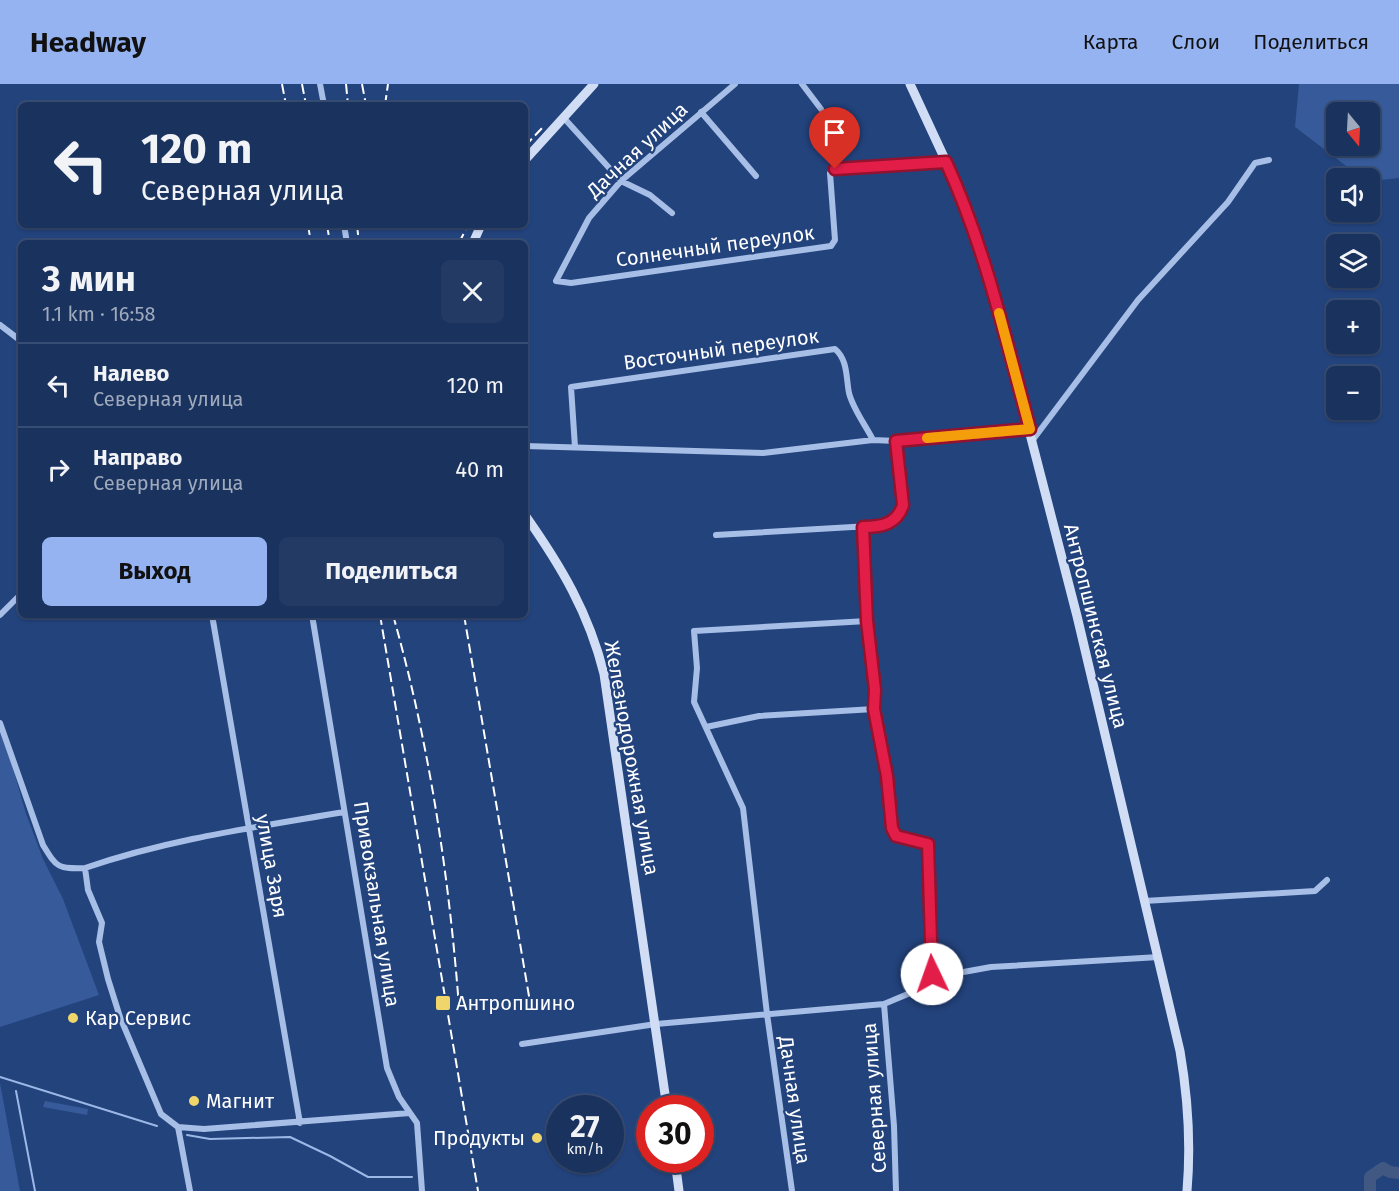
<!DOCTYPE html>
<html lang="ru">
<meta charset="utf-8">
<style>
body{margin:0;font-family:"Fira Sans",sans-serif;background:#233a64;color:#f1f3f6;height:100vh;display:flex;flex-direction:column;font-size:22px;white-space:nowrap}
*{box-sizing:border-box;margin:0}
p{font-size:20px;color:#9faabc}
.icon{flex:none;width:33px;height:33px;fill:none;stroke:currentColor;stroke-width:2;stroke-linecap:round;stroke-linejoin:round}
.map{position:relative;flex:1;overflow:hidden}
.panel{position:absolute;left:18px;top:156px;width:510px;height:378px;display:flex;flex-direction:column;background:#1a325e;border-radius:9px;box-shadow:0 2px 4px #0004,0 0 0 2px #384d73}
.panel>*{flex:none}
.top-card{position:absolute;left:18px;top:18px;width:510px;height:126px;border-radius:9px;box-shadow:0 2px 4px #0004,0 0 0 2px #384d73;background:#1a325e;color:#f1f3f6;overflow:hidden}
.needle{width:39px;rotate:162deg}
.tools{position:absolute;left:1326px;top:18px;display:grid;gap:12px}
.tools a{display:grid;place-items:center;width:54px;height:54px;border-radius:9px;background:#1a325e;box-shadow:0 2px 4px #0004,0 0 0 2px #384d73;font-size:30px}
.speed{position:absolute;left:546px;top:1011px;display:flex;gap:12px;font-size:30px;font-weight:700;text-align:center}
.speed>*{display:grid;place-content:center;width:78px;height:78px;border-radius:50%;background:#1a325e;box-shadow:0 2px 4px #0004,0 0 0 2px #384d73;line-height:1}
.speed small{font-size:15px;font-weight:400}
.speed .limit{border:9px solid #d22;background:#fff;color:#111}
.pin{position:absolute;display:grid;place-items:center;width:51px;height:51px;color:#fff;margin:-62px -26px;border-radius:50% 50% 50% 0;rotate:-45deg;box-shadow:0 0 6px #0007}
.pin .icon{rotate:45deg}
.me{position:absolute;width:66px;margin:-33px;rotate:357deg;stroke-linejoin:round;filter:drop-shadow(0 0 4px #0008)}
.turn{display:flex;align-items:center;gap:21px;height:126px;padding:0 24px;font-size:27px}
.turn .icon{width:78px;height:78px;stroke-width:2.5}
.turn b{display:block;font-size:42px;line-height:51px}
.round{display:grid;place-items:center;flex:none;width:63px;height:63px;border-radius:9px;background:#233a64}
.summary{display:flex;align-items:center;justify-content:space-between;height:102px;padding:0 24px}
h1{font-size:36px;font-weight:700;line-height:45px}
.cta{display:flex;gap:12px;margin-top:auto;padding:12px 24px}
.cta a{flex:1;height:69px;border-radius:9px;background:#95b2f1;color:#111;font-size:24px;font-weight:700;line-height:69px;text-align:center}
.cta a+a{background:#233a64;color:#f1f3f6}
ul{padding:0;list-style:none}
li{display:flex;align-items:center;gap:18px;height:84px;padding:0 24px;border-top:2px solid #384d73}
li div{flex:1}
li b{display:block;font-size:22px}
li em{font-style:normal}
header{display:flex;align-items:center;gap:36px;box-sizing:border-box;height:84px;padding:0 30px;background:#95b2f1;color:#111}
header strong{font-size:28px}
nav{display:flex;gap:33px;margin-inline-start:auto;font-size:21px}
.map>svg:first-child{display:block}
.green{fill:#375b9a;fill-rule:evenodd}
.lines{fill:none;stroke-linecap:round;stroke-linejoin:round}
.stream{stroke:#9cb8e6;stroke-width:2}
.river{stroke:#405882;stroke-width:12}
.street{stroke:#a7bee6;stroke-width:6}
.secondary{stroke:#d1ddf5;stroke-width:9}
.rail{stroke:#fff;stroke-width:2;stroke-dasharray:10 4.5;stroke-linecap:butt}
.route-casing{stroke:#92132f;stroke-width:15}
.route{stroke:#e11d48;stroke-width:10}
.slow{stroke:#f59e0b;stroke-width:10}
.poi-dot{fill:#f0d56b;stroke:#23437d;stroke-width:2}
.labels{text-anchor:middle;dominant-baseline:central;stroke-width:4.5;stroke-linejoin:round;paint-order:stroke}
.street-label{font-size:20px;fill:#fff;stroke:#23437d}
.poi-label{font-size:20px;fill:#fff;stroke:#23437d;text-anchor:start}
</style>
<header>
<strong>Headway</strong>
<nav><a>Карта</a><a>Слои</a><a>Поделиться</a></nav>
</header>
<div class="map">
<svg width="1399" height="1107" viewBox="0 0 1399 1107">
<rect width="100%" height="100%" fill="#23437d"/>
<!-- green -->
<path class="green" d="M 1299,0 L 1399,0 L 1399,94 L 1370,97 L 1370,94 L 1362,94 L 1295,43 ZM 1336,28 L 1370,28 L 1370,62 L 1336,62 Z
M 0,639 L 26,730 L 43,775 L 63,815 L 99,911 L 0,943 Z
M 0,999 L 20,1107 L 0,1107 Z
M 45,1017 L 88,1025 L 87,1031 L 43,1023 Z"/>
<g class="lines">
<!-- stream -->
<path class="stream" d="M 0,993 L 157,1042
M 16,1007 L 35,1107
M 187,1051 L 210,1055 L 290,1053 L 330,1072 L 368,1093 L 412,1093"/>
<!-- river -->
<path class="river" d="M 1370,1107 L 1370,1093 L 1383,1084 L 1390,1088 L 1399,1089"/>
<!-- street -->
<path class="street" d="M 320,0 L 324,21
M 735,0 L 621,97 L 589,134 L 556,197 L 571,199 L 831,162 L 835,156 L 830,89 L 835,85 L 946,78
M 802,0 L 821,25
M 701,28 L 756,92
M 563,33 L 621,97 L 650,111 L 672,129
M 344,141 L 347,159
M 0,241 L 21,257
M 1032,357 L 1138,216 L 1228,118 L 1255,79 L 1269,76
M 525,362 L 763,369 L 873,356 L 896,357 L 1030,345
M 575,363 L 571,303 L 835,265 C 848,276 846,294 849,309 C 853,325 866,342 873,356
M 863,443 L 867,537 L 875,606 L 874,625 L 887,692 L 892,744 L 896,752 L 928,760 L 933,899
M 716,451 L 887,441 L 900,430 L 903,421 L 896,357
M 0,531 L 21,510
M 212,531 L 300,1039
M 312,531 L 387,984 L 399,1013 L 417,1039 L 422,1107
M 0,639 L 43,761 C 57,784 58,785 85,784 L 88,806 L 102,839 L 99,858 L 108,895 L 120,933 L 161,1030 L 178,1043 L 204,1045 L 410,1029
M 706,643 L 759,632 L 874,625
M 85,784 C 169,755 257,743 344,728
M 1144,817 L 1315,807 L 1327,796
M 884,920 L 894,1042 L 896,1107
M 522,960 L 656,940 L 884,920 L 958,889 L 991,883 L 1159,873
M 178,1043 L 190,1107
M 792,1107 L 767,930 L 743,724 L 694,618 L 697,584 L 694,547 L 867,537"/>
<!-- secondary -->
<path class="secondary" d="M 910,0 L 962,112 L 999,230 L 1077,532 L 1180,967 C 1188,1014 1191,1060 1187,1107
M 525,76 L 594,0
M 473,159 L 481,141
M 525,431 C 561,482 589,529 604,590 L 667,1024
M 675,1076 L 679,1107"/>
<!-- rail -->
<path class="rail" d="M 282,0 L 286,21
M 302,0 L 306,21
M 346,0 L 348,21
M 362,0 L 366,21
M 385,21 L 388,0
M 525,62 L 544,42
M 308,141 L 311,159
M 327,141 L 330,159
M 357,141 L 359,159
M 459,159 L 468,141
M 380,531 L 478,1107
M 393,531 C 429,658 449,791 459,923
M 464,531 L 530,918"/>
</g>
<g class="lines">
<defs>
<path id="route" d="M 835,85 L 946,78 C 985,163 1006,256 1030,345 L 896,357 L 903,421 C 897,440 882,443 863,443 L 867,537 L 875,606 L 874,625 L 887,692 L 892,744 L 896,752 L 928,760 L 932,890"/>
</defs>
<!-- route casing -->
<use href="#route" class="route-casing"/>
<!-- route -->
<use href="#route" class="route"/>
<!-- slow -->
<path class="slow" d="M 927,354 L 1030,345 L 999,229"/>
</g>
<!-- markers -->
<g class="poi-dot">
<rect x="435" y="911" width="16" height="16" rx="3"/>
<circle cx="73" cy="934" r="6"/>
<circle cx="194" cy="1017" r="6"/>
<circle cx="537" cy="1054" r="6"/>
</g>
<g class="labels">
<!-- street labels -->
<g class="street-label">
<text transform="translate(637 66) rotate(-43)">Дачная улица</text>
<text transform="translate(715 162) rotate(-8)">Солнечный переулок</text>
<text transform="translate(721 265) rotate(-8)">Восточный переулок</text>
<text transform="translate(1096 542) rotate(76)">Антропшинская улица</text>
<text transform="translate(632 674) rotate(80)">Железнодорожная улица</text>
<text transform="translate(272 782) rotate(80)">улица Заря</text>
<text transform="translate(377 820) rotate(81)">Привокзальная улица</text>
<text transform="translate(874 1014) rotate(-94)">Северная улица</text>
<text transform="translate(795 1016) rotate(82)">Дачная улица</text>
</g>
<!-- poi labels -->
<g class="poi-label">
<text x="456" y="919">Антропшино</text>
<text x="85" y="934">Кар Сервис</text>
<text x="206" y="1017">Магнит</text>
<text x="525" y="1054" text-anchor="end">Продукты</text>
</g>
</g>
</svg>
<div class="tools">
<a><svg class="needle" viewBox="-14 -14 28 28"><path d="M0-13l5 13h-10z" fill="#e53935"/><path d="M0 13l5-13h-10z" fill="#9faabc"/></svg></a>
<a><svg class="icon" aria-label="sound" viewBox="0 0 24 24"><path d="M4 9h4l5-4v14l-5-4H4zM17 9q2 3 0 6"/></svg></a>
<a><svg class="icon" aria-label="layers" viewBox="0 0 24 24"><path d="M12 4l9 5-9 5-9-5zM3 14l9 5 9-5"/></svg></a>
<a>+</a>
<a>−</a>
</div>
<div class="speed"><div>27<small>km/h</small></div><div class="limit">30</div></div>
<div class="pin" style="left:835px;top:85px;background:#d93025"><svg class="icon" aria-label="arrive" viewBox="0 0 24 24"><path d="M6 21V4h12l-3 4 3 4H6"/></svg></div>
<svg class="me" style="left:932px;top:890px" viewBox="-20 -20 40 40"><circle r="19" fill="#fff"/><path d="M0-13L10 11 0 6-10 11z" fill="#e11d48"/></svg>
<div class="top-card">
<div class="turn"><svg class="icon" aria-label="left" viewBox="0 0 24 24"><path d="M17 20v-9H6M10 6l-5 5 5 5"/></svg><div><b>120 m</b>Северная улица</div></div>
</div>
<section class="panel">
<div class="summary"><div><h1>3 мин</h1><p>1.1 km · 16:58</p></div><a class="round"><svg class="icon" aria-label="close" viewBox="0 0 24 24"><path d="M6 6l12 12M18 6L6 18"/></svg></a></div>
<ul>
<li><svg class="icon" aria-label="left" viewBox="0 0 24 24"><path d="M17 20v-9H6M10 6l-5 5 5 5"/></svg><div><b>Налево</b><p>Северная улица</p></div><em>120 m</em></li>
<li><svg class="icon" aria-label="right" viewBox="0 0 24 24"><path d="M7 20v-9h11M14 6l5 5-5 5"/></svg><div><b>Направо</b><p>Северная улица</p></div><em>40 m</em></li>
</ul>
<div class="cta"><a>Выход</a><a>Поделиться</a></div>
</section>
</div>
